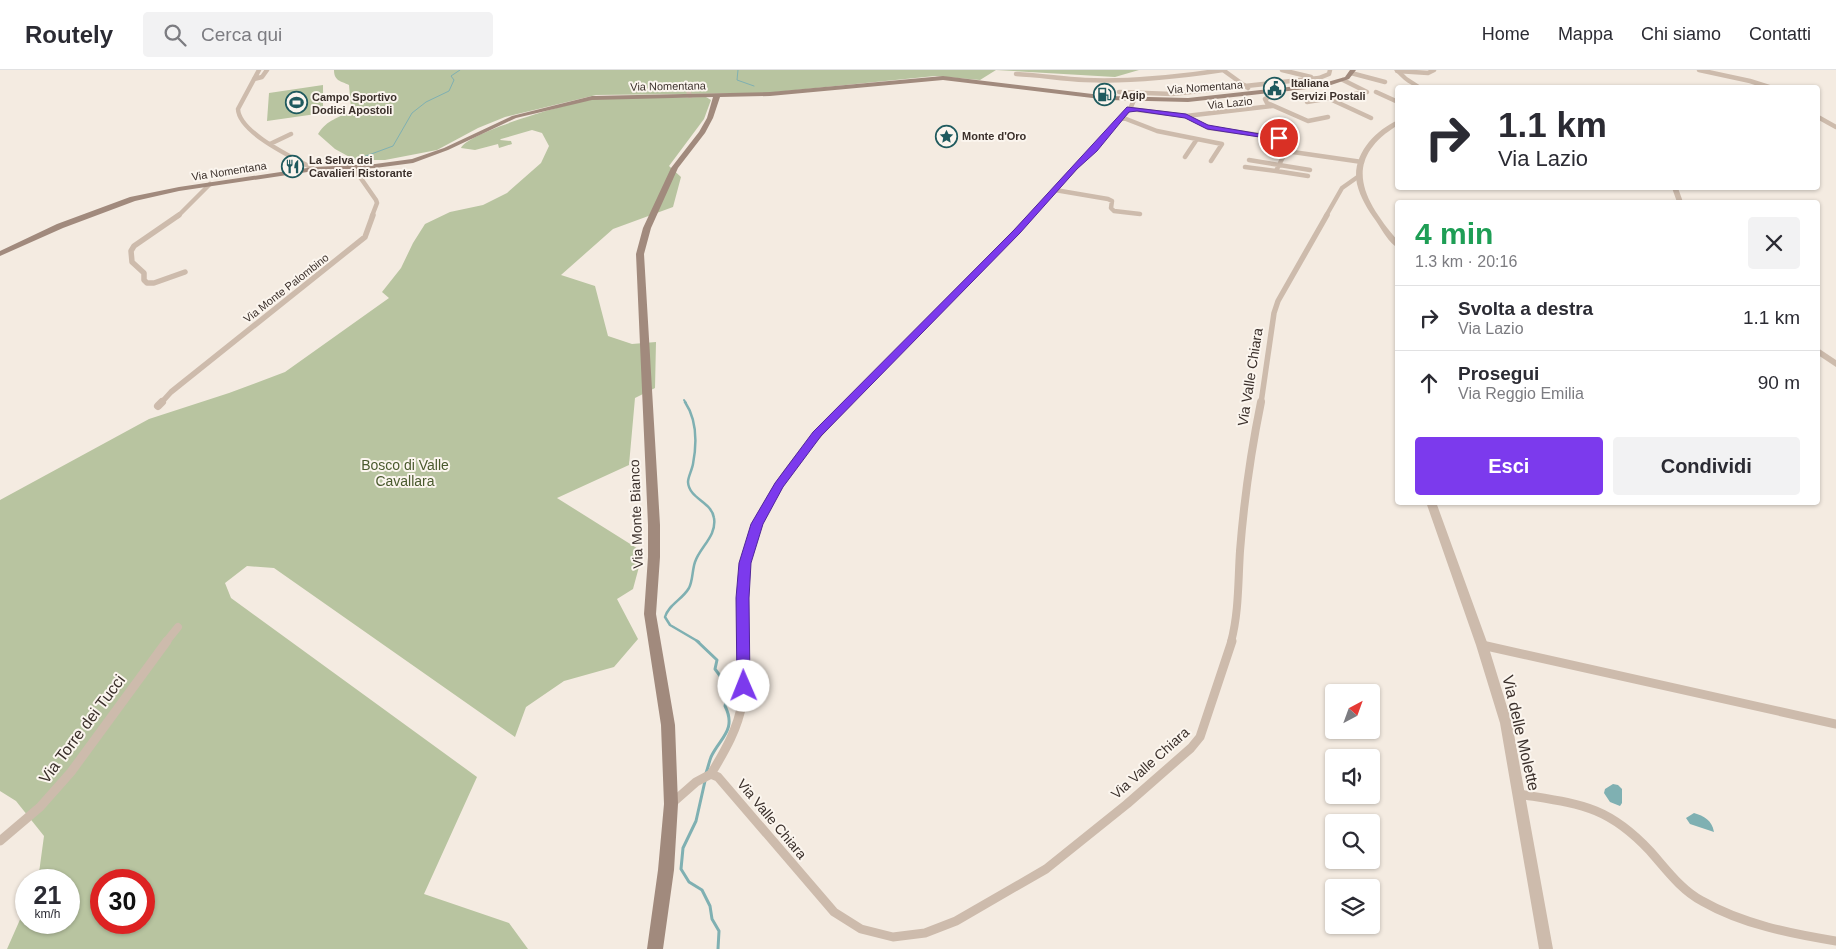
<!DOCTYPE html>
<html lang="it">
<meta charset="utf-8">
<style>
body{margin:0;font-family:Helvetica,sans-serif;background:#f2f2f3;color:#2b2b33;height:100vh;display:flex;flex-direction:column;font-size:19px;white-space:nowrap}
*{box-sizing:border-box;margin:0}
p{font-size:16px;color:#7c7c81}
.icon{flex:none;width:28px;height:28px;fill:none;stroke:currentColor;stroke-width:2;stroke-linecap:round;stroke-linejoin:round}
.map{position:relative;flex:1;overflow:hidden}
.details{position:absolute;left:1395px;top:130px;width:425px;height:305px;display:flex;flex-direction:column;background:#fff;border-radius:5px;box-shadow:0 1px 4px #0004}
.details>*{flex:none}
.banner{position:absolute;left:1395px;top:15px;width:425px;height:105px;border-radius:5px;box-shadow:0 1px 4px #0004;background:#fff;color:#2b2b33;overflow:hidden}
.needle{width:32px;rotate:41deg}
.tools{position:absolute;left:1325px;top:614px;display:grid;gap:10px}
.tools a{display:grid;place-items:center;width:55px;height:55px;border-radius:5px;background:#fff;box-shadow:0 1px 4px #0004;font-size:25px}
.speed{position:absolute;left:15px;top:799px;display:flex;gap:10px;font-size:25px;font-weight:700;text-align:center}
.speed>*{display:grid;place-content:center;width:65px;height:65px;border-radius:50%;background:#fff;box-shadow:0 1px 4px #0004;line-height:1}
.speed small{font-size:12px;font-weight:400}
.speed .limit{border:8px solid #d22;background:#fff;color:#111}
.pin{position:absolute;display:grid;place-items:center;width:42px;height:42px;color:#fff;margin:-21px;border:2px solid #fff;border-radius:50%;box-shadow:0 1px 5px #0007}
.me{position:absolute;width:55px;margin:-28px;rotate:359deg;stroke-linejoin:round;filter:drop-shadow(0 0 4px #0008)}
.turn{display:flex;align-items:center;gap:18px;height:105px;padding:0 20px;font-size:22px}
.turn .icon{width:65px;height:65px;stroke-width:2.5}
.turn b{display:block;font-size:35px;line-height:42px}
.round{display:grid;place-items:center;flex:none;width:52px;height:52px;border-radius:5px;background:#f2f2f3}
.headline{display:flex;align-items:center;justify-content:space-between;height:85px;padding:0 20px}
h1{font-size:30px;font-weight:600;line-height:38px;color:#1e9e55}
.action{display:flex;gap:10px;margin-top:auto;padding:10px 20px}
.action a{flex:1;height:58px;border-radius:5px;background:#7c3aed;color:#fff;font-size:20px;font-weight:600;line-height:58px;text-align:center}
.action a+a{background:#f2f2f3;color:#2b2b33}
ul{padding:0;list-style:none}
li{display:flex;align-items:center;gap:15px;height:65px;padding:0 20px;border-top:1px solid #e1e1e2}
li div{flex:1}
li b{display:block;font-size:19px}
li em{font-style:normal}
header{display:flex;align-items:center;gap:30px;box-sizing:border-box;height:70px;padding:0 25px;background:#fff;border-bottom:1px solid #e1e1e2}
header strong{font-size:24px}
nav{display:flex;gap:28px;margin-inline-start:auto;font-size:18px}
.search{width:350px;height:45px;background:#f2f2f3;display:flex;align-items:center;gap:12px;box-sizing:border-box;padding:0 18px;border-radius:5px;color:#7c7c81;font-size:19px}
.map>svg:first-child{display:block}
.green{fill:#b8c4a0;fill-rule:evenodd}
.water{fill:#7fb0b2}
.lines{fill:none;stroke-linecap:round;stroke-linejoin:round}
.stream-far3{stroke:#7fb0b2;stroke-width:1}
.stream-far2{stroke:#7fb0b2;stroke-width:2}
.stream-far1{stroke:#7fb0b2;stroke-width:2.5}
.stream{stroke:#7fb0b2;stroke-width:3}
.minor-far3{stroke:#cdbbac;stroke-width:4.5}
.minor-far2{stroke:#cdbbac;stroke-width:5.5}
.minor-far1{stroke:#cdbbac;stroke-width:8}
.minor{stroke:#cdbbac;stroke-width:9}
.tertiary{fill:#cdbbac;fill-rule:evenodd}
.secondary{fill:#a18a7d;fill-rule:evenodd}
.route{fill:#7c3aed;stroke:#51269a}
.labels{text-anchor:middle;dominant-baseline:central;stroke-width:4;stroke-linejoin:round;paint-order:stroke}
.far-poi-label{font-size:11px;font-weight:bold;fill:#3b302b;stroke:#fbf5ee;text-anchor:start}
.far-street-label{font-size:11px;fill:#3b302b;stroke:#fbf5ee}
.street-label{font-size:14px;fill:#3b302b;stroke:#fbf5ee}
.park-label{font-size:14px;fill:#4a5a2e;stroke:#fbf5ee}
.near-street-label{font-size:16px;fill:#3b302b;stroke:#fbf5ee}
</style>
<header>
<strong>Routely</strong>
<div class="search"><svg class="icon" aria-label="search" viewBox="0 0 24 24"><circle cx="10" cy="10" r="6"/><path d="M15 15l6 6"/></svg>Cerca qui</div>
<nav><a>Home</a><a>Mappa</a><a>Chi siamo</a><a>Contatti</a></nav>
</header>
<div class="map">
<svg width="1836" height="879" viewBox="0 0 1836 879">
<rect width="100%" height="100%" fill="#f4ebe1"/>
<!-- green -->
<path class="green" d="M 334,0 L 1139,0 L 1115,7 L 996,0 L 980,10 L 935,6 L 766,23 L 596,25 L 505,47 L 478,58 L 437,80 L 385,90 L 355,90 L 335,79 L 318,64 C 328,48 338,50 351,39 L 349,15 C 341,11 334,11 334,0 Z
M 323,15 L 323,43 L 267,51 L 269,23 Z
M 706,27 L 711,30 L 704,49 L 669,96 L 681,107 L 673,137 L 613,159 L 561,205 L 595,216 L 608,266 L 632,274 L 656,272 L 655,318 L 635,328 L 629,395 L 557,428 L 643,482 L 633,519 L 617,529 L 638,569 L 614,597 L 564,611 L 526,637 L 515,667 L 274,498 L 247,496 L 225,513 L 231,528 L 477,707 L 424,824 L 509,853 L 528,879 L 7,879 L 26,836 L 26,852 L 69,852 L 69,810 L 38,810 L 44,766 L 16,731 L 0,721 L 0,430 L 149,349 L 229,323 L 285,302 L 389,228 L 382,222 L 401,198 L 413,173 L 425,154 L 450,142 L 483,135 L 507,123 L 541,93 L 549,76 L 542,63 L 532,60 L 501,69 L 500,70 L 511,71 L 512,74 L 499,78 L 498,74 L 475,80 L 461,78 C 467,62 575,31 596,29 C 632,27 670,28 706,27 ZM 101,810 L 144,810 L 144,852 L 101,852 Z"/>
<!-- water -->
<path class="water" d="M 1613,714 L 1618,715 L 1622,719 L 1622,733 L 1620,736 L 1610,732 L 1604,723 L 1605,719 Z
M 1694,743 C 1704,746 1712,750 1714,762 L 1690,754 L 1686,748 Z"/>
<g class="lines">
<!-- stream-far3 -->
<path class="stream-far3" d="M 738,0 L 737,10 L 754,16
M 355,90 L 393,76 L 412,43 L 426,32 L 449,21 L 454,10 L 451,6 L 460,0"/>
<!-- stream-far2 -->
<path class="stream-far2" d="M 684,330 L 686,333"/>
<!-- stream-far1 -->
<path class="stream-far1" d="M 685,332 C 697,350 697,373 693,394 C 692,400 688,407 688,412 C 689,429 712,432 714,448 C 717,466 700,477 695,492 C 692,501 693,510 689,518 C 682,530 669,534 665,547 L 670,555 L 699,572"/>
<!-- stream -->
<path class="stream" d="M 697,571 L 717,590 L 715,599 C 725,612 730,620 725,636 C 737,660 720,668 711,687 C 709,692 708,698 706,703
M 705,711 L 696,751 L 683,778 L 681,799 L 689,812 L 702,820 L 710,836 L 712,849 L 719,861 L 718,879"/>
<!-- minor-far3 -->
<path class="minor-far3" d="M 259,0 L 238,39 C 239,63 294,88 314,99
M 1223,0 L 1248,18
M 1282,0 L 1311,7
M 1699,0 L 1750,11 L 1772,18
M 1397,1 L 1428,3 L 1434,0
M 1351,3 L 1385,12
M 1016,4 C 1039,5 1062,9 1085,10 C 1131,12 1177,7 1223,0
M 254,9 L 262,7 L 267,0
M 686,14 L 690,26
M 1282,20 L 1265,29 L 1267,33 L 1308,51 L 1328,47
M 1119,22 L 1172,24 L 1319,8 L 1329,4 L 1330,0
M 1376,22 L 1398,32
M 1330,29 L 1371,48
M 1307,32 L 1367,22 L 1343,10
M 1130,39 L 1186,46 L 1272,36
M 1186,46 L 1209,58 L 1296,70
M 1121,47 L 1157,61 L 1222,74 L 1211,91
M 1818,47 L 1836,57
M 270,74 L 291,64
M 1185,87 L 1197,69
M 1249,90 L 1310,100
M 353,97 L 376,130 L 377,133 L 372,146
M 1245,97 L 1276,101
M 1308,106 L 1276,101 L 1286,81 L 1362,92
M 1055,120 L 1108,129 L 1112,131 L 1111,138 L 1114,141 L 1140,144
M 178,146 L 210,114
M 1031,146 L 1130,39 L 1134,30
M 1326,146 L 1342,118 L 1359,106"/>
<!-- minor-far2 -->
<path class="minor-far2" d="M 179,145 L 134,176 L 131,181 L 132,192 L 144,203 L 144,210 L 147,213 L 154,213 L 185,202
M 161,333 L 171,322 L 365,167 L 373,145
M 848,333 L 1032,145
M 1261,333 L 1274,243 L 1278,231 L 1327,145"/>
<!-- minor-far1 -->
<path class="minor-far1" d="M 158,336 L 162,332
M 166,572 L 178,557
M 743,572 C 742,546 740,518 745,493 C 758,429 805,376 849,332
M 1231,572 C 1239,542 1238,511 1240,481 C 1244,430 1251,381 1261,332"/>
<!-- minor -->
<path class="minor" d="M 1482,575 L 1836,654
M 711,704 C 724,682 738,659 742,633 C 746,613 743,592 743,571
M 1519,724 C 1579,734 1607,735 1650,781 C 1666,799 1681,820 1702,831 C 1742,854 1792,864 1836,871
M 671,734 L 696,712 L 711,704 L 718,707 L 834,842 L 861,859 L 893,867 L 925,863 L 956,851 L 1046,799 L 1127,734 L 1191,678 L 1200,667 L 1232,571
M 0,771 L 40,737 L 71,702 L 167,571"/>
<!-- tertiary -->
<path class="tertiary" d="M 1394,0 L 1400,0 L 1407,7 L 1424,18 C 1412,18 1402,9 1394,0 Z
M 1398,50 L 1398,55 C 1341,90 1362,129 1398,171 L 1398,178 C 1389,173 1382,160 1376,151 C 1368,140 1360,127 1357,114 C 1351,86 1374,61 1398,50 Z
M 1672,118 L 1678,118 L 1683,132 L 1677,132 Z
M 1818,278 L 1836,290 L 1836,297 L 1818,285 Z
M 1426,432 L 1436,432 L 1488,575 L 1512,653 L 1553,879 L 1539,879 L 1500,653 L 1476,575 Z"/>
<!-- secondary -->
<path class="secondary" d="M 1350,0 L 1356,0 L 1349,9 L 1325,17 L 1188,32 L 1109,30 L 943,10 L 770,26 L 720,27 L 713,48 L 705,63 L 678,98 L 651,158 L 644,184 L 660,455 L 660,487 L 656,544 L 675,655 L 678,734 L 674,800 L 663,879 L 647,879 L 658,800 L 664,734 L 661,655 L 644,544 L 648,487 L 648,455 L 636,184 L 643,158 L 671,98 L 699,62 L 707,48 L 713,27 L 592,30 L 516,48 L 448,80 L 413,93 L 375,98 L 314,101 L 179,121 L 135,131 L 63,158 L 0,186 L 0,181 L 57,154 L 130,127 L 179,117 L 314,97 L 375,94 L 412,89 L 444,78 L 512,46 L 592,26 L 770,22 L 943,6 L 1109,26 L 1188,28 L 1324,13 L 1345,7 Z"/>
</g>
<!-- route -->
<path class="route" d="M 1127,37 L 1186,44 L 1208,55 L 1283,68 L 1279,70 L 1207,59 L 1185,48 L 1137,41 L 1129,42 L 1097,81 L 1077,99 L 1020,163 L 821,366 L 783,417 L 763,454 L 751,493 L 749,528 L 750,616 L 749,620 L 744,622 L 739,620 L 737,616 L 736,528 L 739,493 L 751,454 L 775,413 L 813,362 L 1014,160 Z"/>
<!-- icons -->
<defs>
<symbol id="civic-ring" viewBox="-11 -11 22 22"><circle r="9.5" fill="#fbf5ee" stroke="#1f5a5e" stroke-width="1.5"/><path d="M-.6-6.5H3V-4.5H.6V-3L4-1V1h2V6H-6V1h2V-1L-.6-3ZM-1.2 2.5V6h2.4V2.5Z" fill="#1f5a5e"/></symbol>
<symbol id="fuel-ring" viewBox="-11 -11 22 22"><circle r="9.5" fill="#fbf5ee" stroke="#1f5a5e" stroke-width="1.5"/><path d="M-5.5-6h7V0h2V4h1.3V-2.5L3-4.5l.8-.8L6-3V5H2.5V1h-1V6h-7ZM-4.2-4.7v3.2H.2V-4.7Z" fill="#1f5a5e"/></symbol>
<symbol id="stadium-ring" viewBox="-11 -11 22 22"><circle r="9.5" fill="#fbf5ee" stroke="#1f5a5e" stroke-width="1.5"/><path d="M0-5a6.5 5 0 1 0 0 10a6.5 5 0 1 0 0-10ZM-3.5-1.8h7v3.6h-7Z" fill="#1f5a5e"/></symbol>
<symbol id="sight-ring" viewBox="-11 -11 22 22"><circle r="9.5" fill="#fbf5ee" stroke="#1f5a5e" stroke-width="1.5"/><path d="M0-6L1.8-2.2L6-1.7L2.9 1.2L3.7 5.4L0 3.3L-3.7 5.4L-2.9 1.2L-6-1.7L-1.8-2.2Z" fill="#1f5a5e"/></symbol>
<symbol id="restaurant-ring" viewBox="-11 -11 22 22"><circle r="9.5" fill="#fbf5ee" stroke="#1f5a5e" stroke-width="1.5"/><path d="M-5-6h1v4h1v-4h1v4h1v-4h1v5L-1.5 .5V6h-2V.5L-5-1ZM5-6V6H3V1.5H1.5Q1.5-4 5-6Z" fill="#1f5a5e"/></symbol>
</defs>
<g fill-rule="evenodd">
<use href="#civic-ring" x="1262" y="6" width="25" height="25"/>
<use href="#fuel-ring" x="1092" y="12" width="25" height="25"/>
<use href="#stadium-ring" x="284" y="20" width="25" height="25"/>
<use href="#sight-ring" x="934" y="54" width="25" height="25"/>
<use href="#restaurant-ring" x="280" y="84" width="25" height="25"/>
</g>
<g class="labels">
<!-- far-poi labels -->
<g class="far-poi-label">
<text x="1291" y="13">Italiana<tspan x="1291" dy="13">Servizi Postali</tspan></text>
<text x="1121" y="25">Agip</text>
<text x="312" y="27">Campo Sportivo<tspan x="312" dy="13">Dodici Apostoli</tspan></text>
<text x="962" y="66">Monte d'Oro</text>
<text x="309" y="90">La Selva dei<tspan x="309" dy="13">Cavalieri Ristorante</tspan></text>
</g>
<!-- far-street labels -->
<g class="far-street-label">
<text transform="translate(668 16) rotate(-1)">Via Nomentana</text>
<text transform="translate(1205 17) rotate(-4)">Via Nomentana</text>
<text transform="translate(1230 33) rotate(-6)">Via Lazio</text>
<text transform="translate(229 101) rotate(-9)">Via Nomentana</text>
<text transform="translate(286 218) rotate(-38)">Via Monte Palombino</text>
</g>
<!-- street labels -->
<g class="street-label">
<text transform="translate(1250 307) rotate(-81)">Via Valle Chiara</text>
<text transform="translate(636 444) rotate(-92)">Via Monte Bianco</text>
<text transform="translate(1150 693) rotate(-42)">Via Valle Chiara</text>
<text transform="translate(772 749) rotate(50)">Via Valle Chiara</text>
</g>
<!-- park labels -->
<g class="park-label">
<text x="405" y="395">Bosco di Valle<tspan x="405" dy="16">Cavallara</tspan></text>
</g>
<!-- near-street labels -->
<g class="near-street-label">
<text transform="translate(82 659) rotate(-53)">Via Torre dei Tucci</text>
<text transform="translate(1521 663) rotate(77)">Via delle Molette</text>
</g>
</g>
</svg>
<div class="tools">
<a><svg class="needle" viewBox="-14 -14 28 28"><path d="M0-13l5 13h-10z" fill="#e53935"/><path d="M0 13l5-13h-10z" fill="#7c7c81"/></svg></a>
<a><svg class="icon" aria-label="sound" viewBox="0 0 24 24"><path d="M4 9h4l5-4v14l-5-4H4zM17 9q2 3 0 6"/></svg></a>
<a><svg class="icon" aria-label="search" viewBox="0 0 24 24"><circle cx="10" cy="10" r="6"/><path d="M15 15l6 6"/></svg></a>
<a><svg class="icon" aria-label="layers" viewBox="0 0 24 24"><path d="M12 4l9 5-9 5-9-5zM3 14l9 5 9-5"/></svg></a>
</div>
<div class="speed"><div>21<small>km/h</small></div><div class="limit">30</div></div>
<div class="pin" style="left:1279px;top:68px;background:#d93025"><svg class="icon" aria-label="arrive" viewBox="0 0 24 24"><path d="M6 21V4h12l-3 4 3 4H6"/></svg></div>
<svg class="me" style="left:744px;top:616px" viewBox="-20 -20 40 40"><circle r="19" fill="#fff"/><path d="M0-13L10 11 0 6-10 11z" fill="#7c3aed"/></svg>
<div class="banner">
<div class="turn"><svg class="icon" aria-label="right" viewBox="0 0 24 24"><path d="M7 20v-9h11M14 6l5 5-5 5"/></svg><div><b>1.1 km</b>Via Lazio</div></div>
</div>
<section class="details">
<div class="headline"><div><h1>4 min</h1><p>1.3 km · 20:16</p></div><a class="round"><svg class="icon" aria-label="close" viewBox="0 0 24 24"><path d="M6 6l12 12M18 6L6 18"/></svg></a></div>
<ul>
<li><svg class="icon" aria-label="right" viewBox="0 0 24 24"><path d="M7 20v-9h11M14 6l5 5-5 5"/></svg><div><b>Svolta a destra</b><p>Via Lazio</p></div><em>1.1 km</em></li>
<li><svg class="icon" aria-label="ahead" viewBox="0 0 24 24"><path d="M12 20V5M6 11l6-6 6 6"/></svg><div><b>Prosegui</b><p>Via Reggio Emilia</p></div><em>90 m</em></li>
</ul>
<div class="action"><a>Esci</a><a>Condividi</a></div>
</section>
</div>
